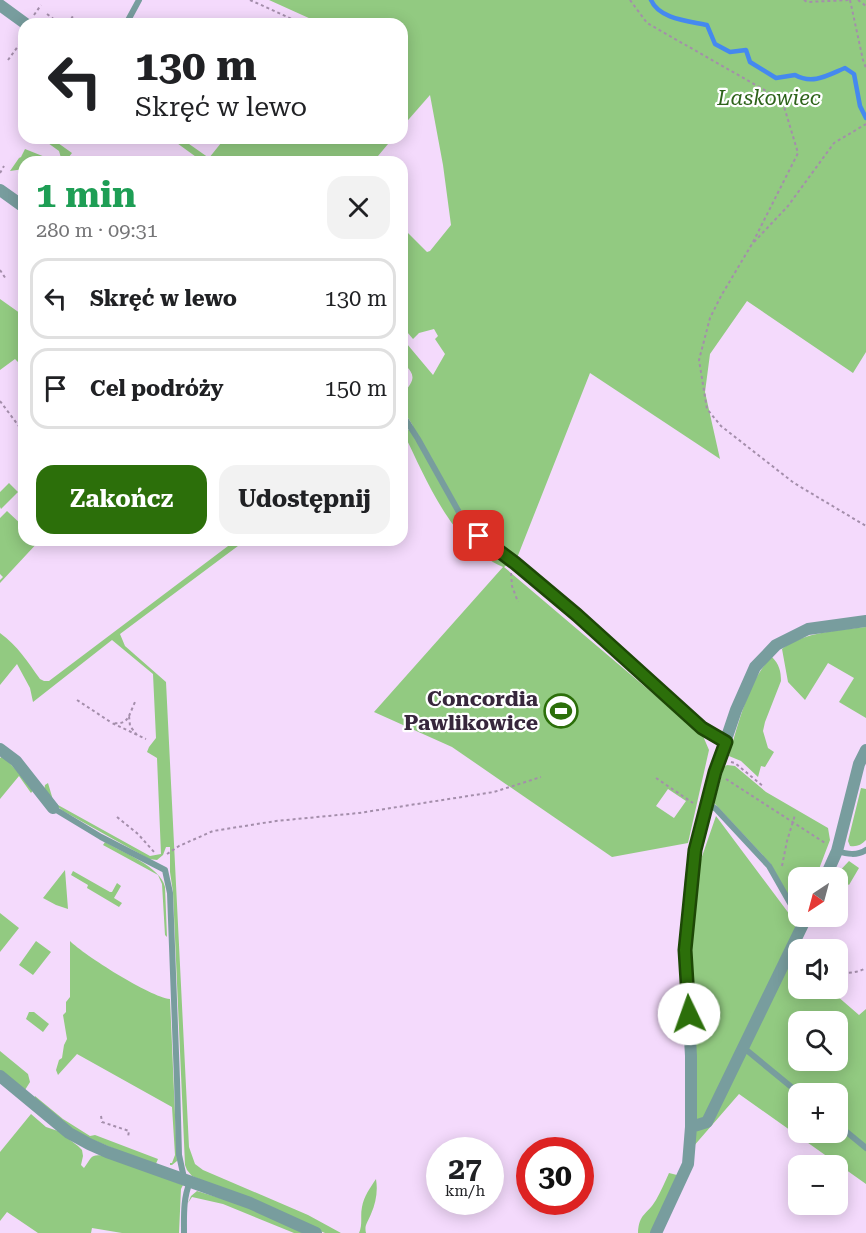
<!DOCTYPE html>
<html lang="pl">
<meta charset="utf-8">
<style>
body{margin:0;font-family:"Roboto Serif",serif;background:#f2f2f2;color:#202124;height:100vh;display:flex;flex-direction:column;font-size:22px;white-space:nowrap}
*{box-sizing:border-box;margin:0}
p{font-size:20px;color:#757577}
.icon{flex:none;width:33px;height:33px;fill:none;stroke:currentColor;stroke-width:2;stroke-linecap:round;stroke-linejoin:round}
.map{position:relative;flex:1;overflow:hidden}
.panel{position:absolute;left:18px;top:156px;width:390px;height:390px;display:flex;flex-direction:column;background:#fff;border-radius:18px;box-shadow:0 3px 15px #0003}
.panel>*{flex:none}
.hud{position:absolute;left:18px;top:18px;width:390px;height:126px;border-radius:18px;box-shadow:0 3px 15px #0003;background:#fff;color:#202124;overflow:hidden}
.needle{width:39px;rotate:216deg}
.controls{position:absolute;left:788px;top:867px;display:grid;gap:12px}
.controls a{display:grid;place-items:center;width:60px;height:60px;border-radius:12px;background:#fff;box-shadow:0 3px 15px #0003;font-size:30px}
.speed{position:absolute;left:426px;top:1137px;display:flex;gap:12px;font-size:30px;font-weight:700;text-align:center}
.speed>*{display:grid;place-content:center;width:78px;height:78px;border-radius:50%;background:#fff;box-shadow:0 3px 15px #0003;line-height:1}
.speed small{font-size:15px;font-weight:400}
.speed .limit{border:9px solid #d22;background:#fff;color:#111}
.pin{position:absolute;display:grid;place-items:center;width:51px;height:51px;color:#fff;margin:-26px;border-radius:12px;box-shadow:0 3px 9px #0006}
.me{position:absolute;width:66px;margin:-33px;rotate:357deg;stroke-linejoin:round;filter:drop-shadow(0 0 4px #0008)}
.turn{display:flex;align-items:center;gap:21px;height:126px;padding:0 18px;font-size:27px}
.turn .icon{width:78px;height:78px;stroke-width:2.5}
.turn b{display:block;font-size:42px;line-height:51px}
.round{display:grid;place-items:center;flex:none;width:63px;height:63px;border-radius:18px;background:#f2f2f2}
.headline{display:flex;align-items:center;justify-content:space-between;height:102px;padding:0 18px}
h1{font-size:36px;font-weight:700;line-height:45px;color:#1e9e55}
.primary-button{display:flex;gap:12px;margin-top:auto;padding:12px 18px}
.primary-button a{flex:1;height:69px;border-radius:18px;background:#2c6f0a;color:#fff;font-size:24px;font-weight:700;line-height:69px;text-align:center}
.primary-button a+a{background:#f2f2f2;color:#202124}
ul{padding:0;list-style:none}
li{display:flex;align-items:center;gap:18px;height:81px;margin:0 12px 9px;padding:0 6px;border:3px solid #e0e0e0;border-radius:18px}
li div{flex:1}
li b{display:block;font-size:22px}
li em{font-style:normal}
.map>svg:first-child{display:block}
.green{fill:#92ca81;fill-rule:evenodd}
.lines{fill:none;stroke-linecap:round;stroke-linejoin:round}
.stream{stroke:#4589ef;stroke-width:4.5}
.path{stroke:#a48eab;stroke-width:2;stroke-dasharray:3 3;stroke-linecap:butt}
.lane{stroke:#789d9e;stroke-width:6}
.street{stroke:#789d9e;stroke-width:12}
.route-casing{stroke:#1d4806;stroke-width:15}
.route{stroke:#2c6f0a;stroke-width:10}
.labels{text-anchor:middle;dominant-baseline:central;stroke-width:4.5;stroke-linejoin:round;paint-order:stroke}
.park-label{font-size:21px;font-style:italic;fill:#2e631a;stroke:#fff}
.poi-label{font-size:21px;font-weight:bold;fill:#37263c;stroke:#fff;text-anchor:end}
</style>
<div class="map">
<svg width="866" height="1233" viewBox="0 0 866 1233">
<rect width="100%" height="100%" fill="#f4dafc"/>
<!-- green -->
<path class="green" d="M 269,0 L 866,0 L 866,352 L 853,373 L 747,301 L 710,354 L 705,392 L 720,459 L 590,373 L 517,558 L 504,567 L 703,736 L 709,750 L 688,843 L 612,857 L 452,747 L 374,712 L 503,567 C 452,545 427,481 404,434 L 402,433 L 402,421 L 408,430 L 413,426 L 402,408 L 402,394 C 427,370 399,370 402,353 C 402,352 406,345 407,344 L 433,375 L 445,354 L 435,339 L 438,336 L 434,329 L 419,333 L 413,339 L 402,326 L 402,227 L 427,252 L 430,251 L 451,225 L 443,165 L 430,95 L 402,127 L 402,24 L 362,24 L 357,21 L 351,24 L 322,24 ZM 668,789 L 686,801 L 674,818 L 656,806 Z
M 41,138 L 51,138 L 72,153 L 65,162 L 60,162 L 61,158 L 59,151 Z
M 170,138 L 182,139 L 209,158 L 225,138 L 393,138 L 373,162 L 203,162 Z
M 25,149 L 45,157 L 45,159 L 39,158 L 32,162 L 24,162 L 24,169 L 10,171 L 19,158 L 21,157 Z
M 0,299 L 24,316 L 24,362 L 18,362 L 15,359 L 0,370 Z
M 9,483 L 18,492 L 1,509 L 0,507 L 0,492 Z
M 7,511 L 24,527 L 24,540 L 40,540 L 0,583 L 0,580 L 3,577 L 0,574 L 0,518 Z
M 236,540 L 246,540 L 120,634 L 125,646 L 166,682 L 189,1147 L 195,1164 L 203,1170 L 308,1215 L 341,1233 L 325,1233 L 192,1176 L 187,1170 L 185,1165 L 173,892 L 170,872 L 170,847 L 166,847 L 163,855 L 157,860 L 149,859 L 63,811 L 57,806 L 44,791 L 45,785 L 48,783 L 53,800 L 58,805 L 150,856 L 161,854 L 157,758 L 147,752 L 149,747 L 156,738 L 153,674 L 112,640 L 33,702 L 30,688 L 17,664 L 0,685 L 0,633 C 18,646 27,661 40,679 L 44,681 L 49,681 Z
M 866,627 L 866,718 L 839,702 L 854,678 L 828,663 L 805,700 L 788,682 L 782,649 C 803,632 841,630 866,627 Z
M 772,657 C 779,664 781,671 781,681 L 765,722 L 763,731 L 768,748 L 774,752 L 765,767 L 761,766 L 758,777 L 741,761 L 729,756 C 737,727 750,676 772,657 Z
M 3,756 L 34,789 L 31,793 L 19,776 L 0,799 L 0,758 Z
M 727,765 L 735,766 L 766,792 L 828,828 L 830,840 L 816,877 L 798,878 L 798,906 L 796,906 L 792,902 L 770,863 L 714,803 L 724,767 Z
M 861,788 L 866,789 L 866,840 C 861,845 857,847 850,846 L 848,841 Z
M 716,816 L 793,919 L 801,949 L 798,950 L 798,988 L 829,989 L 859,1015 L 866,1009 L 866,1184 L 739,1094 L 686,1155 L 691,1072 L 691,944 L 698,868 ZM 798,1022 L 837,1022 L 837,1060 L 798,1060 ZM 798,1094 L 837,1094 L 837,1132 L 798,1132 Z
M 105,842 C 122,852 161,867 165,887 L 167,937 L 165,935 L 162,884 L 158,875 L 103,845 Z
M 849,861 L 859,868 L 849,885 L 846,883 L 839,888 L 837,884 L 837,878 L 834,877 Z
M 65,870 L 68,909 L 56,905 L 43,898 Z
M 73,871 L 110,892 L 112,892 L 117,883 L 121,886 L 114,898 L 122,903 L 119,907 L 87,888 L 88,885 L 71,875 Z
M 0,913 L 19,928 L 0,952 Z
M 36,941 L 51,952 L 33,975 L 19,965 Z
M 70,941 C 84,955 150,997 170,999 L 177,1161 L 172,1165 L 170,1165 L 170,1163 L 172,1163 L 175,1155 L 172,1107 L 77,1054 L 58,1075 L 56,1070 L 59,1060 L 62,1058 L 64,1045 L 67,1039 L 63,1015 L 66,1012 L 66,1002 L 70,997 Z
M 29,1012 L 34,1012 L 49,1024 L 43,1032 L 26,1019 Z
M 0,1051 L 28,1074 L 30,1082 L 25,1090 L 0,1072 Z
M 35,1096 L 63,1119 L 90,1136 L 95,1135 L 158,1159 L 155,1166 L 72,1131 L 34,1099 Z
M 31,1114 L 46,1127 L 58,1131 L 78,1146 L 82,1150 L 83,1156 L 81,1165 L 84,1168 C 93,1156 90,1154 106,1156 L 183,1185 L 181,1189 L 179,1233 L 122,1233 L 92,1228 L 91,1233 L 38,1233 L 7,1212 L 0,1221 L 0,1152 Z
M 669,1173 L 677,1175 L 651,1233 L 638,1233 C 639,1213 647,1215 656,1200 C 661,1191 665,1182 669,1173 Z
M 376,1179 C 378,1191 376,1203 371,1214 C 368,1222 364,1225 366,1233 L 359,1233 C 363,1224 360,1216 362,1207 C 364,1196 370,1188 376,1179 Z
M 197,1191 L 249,1207 L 303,1233 L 294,1233 L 223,1204 L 192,1197 L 188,1203 L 191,1196 Z"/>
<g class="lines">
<!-- stream -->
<path class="stream" d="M 651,0 C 659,19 688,21 707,25 L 715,44 L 730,52 L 746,50 L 750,62 L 776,78 L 795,75 C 813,85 828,75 845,68 L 854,74 L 860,106 L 866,118"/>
<!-- path -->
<path class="path" d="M 250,0 L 303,24
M 630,0 L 647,23 L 782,100 L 798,153 L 752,244 L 721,296 L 710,318 L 699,360 L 707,409 L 721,426 L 794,483 L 866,526
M 804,0 L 807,2 L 850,0
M 850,0 L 863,60 L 866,68
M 858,0 L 866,6
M 47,14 L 60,24
M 34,15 L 41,5
M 68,24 L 73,16
M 8,60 L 24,38
M 0,173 L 4,166
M 754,242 L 788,206 L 834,143 L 866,124
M 0,270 L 6,279
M 0,401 L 24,433
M 511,573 L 512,586 L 518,602
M 77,700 L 112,723
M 129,716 L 135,702
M 137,735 L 130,726 L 129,716 C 125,723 121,724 112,723 L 146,739
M 731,762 L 735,763 L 764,787
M 656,778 L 693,803
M 726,779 L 825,843
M 117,817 L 138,834 L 154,852
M 167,854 L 179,846 L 213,831 L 276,821 L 359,813 L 494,792 L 541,777
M 782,866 L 787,841 L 795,815
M 837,971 C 847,974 857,973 866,968
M 101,1116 L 102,1122 L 129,1131 L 128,1137"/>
<!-- lane -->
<path class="lane" d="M 126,24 L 139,0
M 402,414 L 418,439 L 460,514 L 469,526 L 479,536 L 515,563 L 577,615 L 702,727 L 725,742
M 707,803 L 716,809 L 769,866 L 794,910 L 798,915
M 53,808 L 101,837 L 165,870 L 170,893 L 177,1080 L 179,1155 L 184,1178
M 837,851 C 847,854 857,856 866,850
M 744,1048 L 800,1094
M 837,1124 L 866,1148
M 184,1233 C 184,1216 183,1198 190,1182"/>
<!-- street -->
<path class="street" d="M 0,5 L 26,24
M 0,190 L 24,207
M 0,749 L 16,761 L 53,808
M 825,878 L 837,851 L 859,764 L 866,750
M 0,1076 L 69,1133 L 89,1144 L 107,1152 L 250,1203 L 316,1233
M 691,1127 L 707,1122 L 807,916
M 656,1233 L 688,1164 L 691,1127 L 691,1056 L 685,950 L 691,879 L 695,850 L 715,772 L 736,710 L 755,667 L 776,645 L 808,629 L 866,621"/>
</g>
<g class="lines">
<defs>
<path id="route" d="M 479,536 L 515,563 L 577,615 L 702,728 L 726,742 L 715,772 L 695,850 L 685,950 L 689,1014"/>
</defs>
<!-- route casing -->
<use href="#route" class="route-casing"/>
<!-- route -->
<use href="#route" class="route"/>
</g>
<!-- icons -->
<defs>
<symbol id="stadium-ring" viewBox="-11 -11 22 22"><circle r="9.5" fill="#fff" stroke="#2c6f0a" stroke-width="1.5"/><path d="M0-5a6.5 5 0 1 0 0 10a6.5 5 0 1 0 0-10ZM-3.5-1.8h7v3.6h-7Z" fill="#2c6f0a"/></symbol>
</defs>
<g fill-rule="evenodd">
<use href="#stadium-ring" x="542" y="692" width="38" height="38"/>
</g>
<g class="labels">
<!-- park labels -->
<g class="park-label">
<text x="769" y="98">Laskowiec</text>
</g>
<!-- poi labels -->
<g class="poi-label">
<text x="538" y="699">Concordia<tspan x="538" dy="24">Pawlikowice</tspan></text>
</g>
</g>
</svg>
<div class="controls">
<a><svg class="needle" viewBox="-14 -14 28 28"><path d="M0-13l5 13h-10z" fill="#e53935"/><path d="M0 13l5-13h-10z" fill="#757577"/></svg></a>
<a><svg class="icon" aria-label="sound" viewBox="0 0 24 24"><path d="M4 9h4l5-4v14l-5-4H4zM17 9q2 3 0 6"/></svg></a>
<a><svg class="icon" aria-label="search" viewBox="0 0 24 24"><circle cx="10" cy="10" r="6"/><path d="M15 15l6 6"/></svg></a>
<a>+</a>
<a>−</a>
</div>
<div class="speed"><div>27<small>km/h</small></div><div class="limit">30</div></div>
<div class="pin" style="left:479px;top:536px;background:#d93025"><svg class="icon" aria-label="arrive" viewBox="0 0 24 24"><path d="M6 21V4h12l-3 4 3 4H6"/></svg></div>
<svg class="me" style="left:689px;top:1014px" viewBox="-20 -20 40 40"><circle r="19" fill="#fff"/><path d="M0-13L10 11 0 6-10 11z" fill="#2c6f0a"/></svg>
<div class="hud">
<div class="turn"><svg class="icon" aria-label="left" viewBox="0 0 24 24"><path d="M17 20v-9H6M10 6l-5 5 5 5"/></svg><div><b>130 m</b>Skręć w lewo</div></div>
</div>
<section class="panel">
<div class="headline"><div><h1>1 min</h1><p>280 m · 09:31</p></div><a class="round"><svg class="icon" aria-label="close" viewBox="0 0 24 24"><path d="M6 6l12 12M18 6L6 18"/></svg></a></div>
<ul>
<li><svg class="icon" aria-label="left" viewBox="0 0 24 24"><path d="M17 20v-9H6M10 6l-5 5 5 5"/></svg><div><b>Skręć w lewo</b></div><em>130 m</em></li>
<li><svg class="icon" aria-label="arrive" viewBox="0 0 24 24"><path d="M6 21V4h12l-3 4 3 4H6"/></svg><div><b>Cel podróży</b></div><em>150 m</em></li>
</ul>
<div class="primary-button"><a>Zakończ</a><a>Udostępnij</a></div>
</section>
</div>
